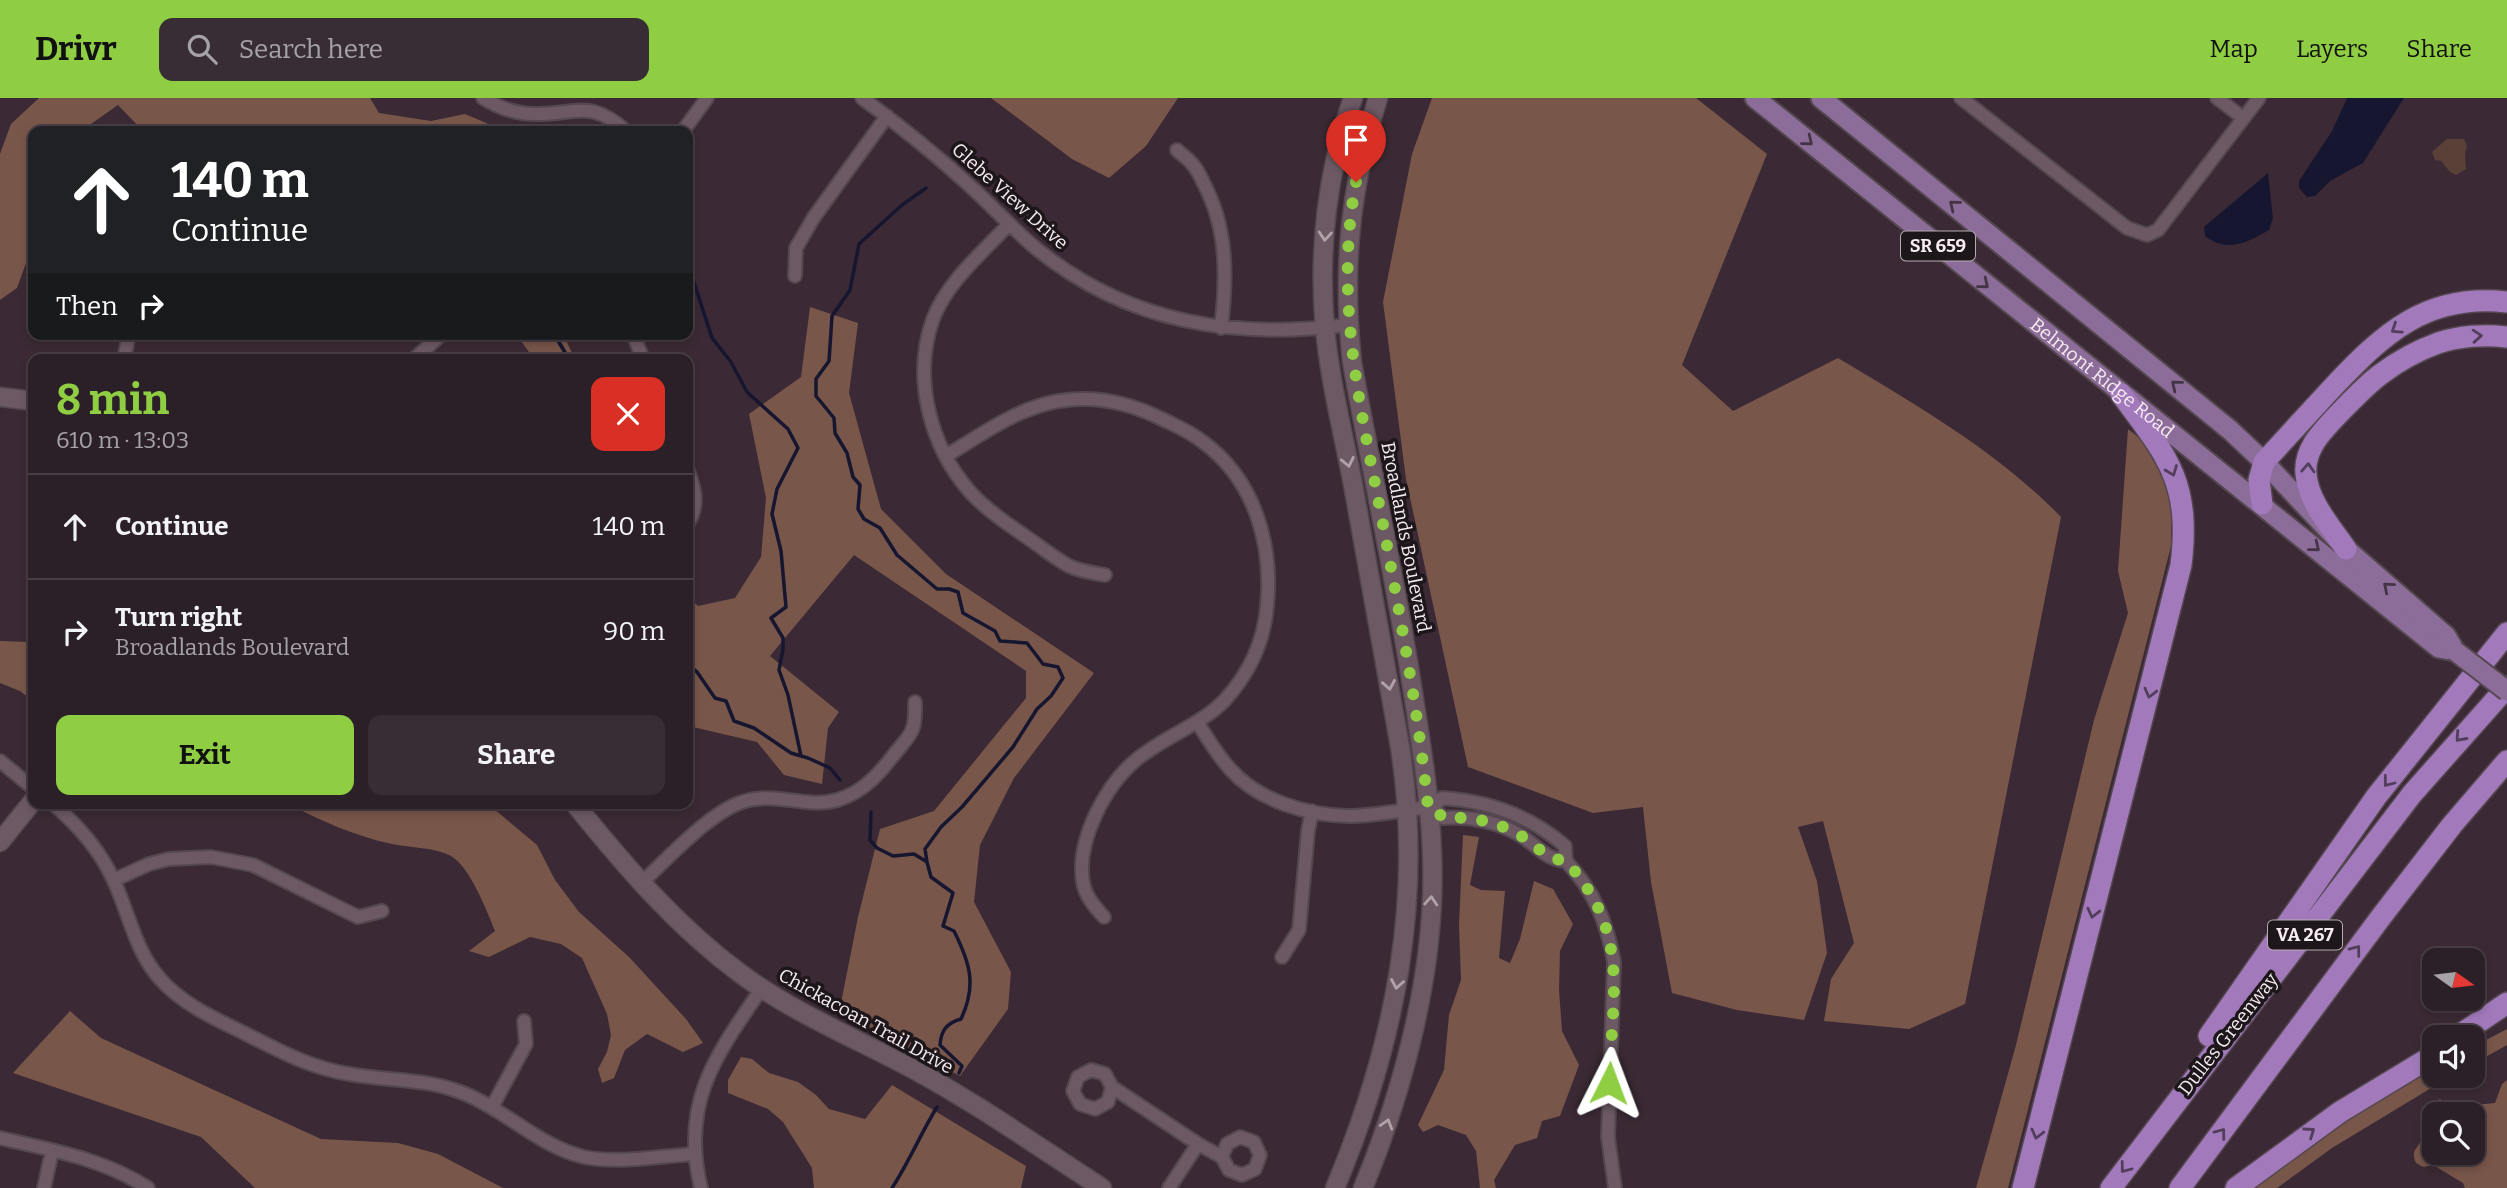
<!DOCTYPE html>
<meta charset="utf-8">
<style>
body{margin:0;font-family:Bitter,serif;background:#382d34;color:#f1f3f6;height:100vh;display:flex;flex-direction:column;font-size:26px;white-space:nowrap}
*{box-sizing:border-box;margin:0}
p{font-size:23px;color:#a6a3a8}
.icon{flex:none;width:38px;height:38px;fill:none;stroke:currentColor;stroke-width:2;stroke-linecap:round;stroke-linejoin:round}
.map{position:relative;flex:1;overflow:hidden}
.side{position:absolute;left:28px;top:256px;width:665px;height:455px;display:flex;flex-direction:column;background:#2c2028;border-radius:14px;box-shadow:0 4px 10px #0003,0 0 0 2px #483e45}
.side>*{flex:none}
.banner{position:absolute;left:28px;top:28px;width:665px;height:214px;border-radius:14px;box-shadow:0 4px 10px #0003,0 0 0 2px #483e45;background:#202124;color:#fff;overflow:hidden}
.needle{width:46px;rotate:104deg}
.controls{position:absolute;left:2422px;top:850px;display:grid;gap:14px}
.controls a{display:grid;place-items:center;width:63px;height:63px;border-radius:14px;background:#2c2028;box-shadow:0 4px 10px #0003,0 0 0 2px #483e45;font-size:35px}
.pin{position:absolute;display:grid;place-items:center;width:60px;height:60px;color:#fff;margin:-72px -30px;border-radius:50% 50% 50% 0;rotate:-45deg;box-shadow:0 0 7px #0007}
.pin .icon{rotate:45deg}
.me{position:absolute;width:77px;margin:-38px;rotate:3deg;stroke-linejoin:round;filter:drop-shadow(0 0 5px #0008)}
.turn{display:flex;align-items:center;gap:24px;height:147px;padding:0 28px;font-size:32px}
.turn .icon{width:91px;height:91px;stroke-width:2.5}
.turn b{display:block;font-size:49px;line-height:60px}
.then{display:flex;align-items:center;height:66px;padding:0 28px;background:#0003;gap:14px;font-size:26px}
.round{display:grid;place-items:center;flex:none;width:74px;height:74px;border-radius:14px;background:#382d34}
.overview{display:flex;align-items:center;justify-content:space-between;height:119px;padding:0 28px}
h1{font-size:42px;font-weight:700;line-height:52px;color:#8fcd42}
.primary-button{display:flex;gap:14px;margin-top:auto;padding:14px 28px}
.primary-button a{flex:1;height:80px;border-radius:14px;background:#8fcd42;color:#111;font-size:28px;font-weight:700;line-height:80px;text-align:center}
.primary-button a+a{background:#382d34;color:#f1f3f6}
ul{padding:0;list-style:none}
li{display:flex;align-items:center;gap:21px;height:105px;padding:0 28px;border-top:2px solid #483e45}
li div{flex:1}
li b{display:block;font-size:26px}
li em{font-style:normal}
header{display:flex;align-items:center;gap:42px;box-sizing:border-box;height:98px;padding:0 35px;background:#8fcd42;color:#111}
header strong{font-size:33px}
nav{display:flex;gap:38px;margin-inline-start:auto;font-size:24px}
.search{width:490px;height:63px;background:#382d34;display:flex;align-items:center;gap:18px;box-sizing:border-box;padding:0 24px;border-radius:14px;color:#a6a3a8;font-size:26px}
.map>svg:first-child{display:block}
.green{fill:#5a4138}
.forest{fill:#79564a;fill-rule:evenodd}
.water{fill:#161630}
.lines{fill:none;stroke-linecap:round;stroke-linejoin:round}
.stream{stroke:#161630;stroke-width:3.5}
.street-casing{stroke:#54474f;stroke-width:16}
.secondary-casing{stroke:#54474f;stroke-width:21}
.primary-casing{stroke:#54474f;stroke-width:23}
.highway-casing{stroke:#54474f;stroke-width:24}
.street{stroke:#6c5964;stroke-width:12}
.secondary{stroke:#6c5964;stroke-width:18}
.primary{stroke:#8c6d99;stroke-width:19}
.highway{stroke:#a27abc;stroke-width:21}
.primary-bridge-casing{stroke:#54474f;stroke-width:23;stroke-linecap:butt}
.primary-bridge{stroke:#8c6d99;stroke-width:19}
.oneway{stroke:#443446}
.oneway2{stroke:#b1a2aa}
.oneway3{stroke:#523e5b}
.route{stroke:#8fcd42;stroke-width:12;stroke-dasharray:0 21.6}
.labels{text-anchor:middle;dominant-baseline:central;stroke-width:7;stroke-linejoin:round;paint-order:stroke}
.shield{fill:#1d161a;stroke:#b5abb0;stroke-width:2}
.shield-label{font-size:18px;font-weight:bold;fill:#f6ebf1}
.street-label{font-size:19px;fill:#f6ebf1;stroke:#1d161a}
</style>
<header>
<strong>Drivr</strong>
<div class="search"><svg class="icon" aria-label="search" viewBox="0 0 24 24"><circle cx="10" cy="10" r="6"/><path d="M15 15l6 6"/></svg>Search here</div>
<nav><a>Map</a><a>Layers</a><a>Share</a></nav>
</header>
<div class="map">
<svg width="2507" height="1090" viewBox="0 0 2507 1090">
<rect width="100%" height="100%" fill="#3b2a35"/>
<!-- green -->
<path class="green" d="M 2447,41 L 2464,41 L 2467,48 L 2465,55 L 2466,71 L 2456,77 L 2450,74 L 2441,63 L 2435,62 L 2432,54 Z"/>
<!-- forest -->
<path class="forest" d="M 39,0 L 370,0 L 379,15 L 431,23 L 465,16 L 505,33 L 143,33 L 118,7 L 81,33 L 33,33 L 33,146 L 17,190 L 0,202 L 0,56 L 11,26 Z
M 991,0 L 1178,0 L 1146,48 L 1109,80 L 1072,61 Z
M 1432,0 L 1696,0 L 1767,56 L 1682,267 L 1733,313 L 1838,260 C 1916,307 1997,353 2061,419 L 1965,906 L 1909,931 L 1824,923 L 1831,881 L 1854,845 L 1823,723 L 1798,729 L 1817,783 L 1827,855 L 1804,922 L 1737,912 L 1672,895 L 1651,784 L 1643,709 L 1593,715 L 1468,669 L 1406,381 L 1383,204 L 1412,56 Z
M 810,209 L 858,225 L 849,295 L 881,411 L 946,476 L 1094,575 L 1014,680 L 980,747 L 974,804 L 1011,874 L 1008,911 L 960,978 L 839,915 L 858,819 L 880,731 L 934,713 L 1026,600 L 1026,573 L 854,457 L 770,558 L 839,614 L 828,630 L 822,686 L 784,677 L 757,644 L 693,629 L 688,623 L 688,498 L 698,508 L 735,500 L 761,459 L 766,400 L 749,316 L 801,279 Z
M 516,236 L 563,236 L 575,261 L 534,261 Z
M 2128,331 L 2158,355 L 2171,395 L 2171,448 L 2008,1090 L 1976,1090 L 2016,947 L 2094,622 L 2128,515 L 2118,473 Z
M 33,540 L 33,603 L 20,593 L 0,585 L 0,543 L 28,544 Z
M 286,705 L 487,705 L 537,747 L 555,782 L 579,814 L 629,859 L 686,921 L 703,945 L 683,954 L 647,936 L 625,952 L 614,980 L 602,985 L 598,971 L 607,954 L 611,937 L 607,916 L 582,860 L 561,846 L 530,839 L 489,859 L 469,853 L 495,833 C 487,813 470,769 451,758 C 434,749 411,750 392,746 C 354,738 320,722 286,705 Z
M 1463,737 L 1479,739 L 1470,787 L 1481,792 L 1505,793 L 1499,860 L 1510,865 L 1520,841 L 1534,783 L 1553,791 L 1573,826 L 1560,853 L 1559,892 L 1562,933 L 1579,967 L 1560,1018 L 1542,1023 L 1537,1040 L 1515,1047 L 1494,1082 L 1496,1090 L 1480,1090 L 1476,1053 L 1466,1037 L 1438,1027 L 1423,1034 L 1418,1027 L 1444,972 L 1449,917 L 1461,882 L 1459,827 Z
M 70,913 L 101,940 L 321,1041 L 398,1045 L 438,1056 L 503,1090 L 255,1090 L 201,1039 L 13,975 Z
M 2507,931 L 2507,947 L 2473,966 L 2473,949 Z
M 741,959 L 752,961 L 769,975 L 798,984 L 816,997 L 829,1011 L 865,1021 L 892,987 L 1026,1068 L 1021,1090 L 814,1090 L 812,1070 L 783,1024 L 768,1011 L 728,995 L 728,982 Z
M 2434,970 L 2434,978 L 2451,978 L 2332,1050 L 2277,1090 L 2249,1090 L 2343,1019 Z
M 2507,982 L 2507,1090 L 2465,1090 L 2463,1085 L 2433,1067 L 2423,1069 L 2416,1065 C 2410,1051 2418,1052 2422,1040 C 2425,1033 2423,1019 2423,1011 L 2440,1001 L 2455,1009 L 2495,1005 L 2502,986 ZM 2434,1017 L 2473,1017 L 2473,1055 L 2434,1055 Z"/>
<!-- water -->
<path class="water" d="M 2347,0 L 2404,0 L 2363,65 L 2330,83 L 2315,98 L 2307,99 L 2299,90 L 2299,83 L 2332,33 Z
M 2268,75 L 2273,120 L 2269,132 C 2247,145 2227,155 2205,138 L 2204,129 Z"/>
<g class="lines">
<!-- stream -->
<path class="stream" d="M 926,90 L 902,107 L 859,146 L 850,192 L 832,218 L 829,263 L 816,281 L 816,298 L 834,320 L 835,335 L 847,355 L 853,379 L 860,387 L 858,411 L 864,421 L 880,430 L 897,457 L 937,491 L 949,491 L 958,494 L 963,515 L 995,533 L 1000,543 L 1027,545 L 1043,566 L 1058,569 L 1063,580 L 1051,598 L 1037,611 L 1013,649 L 962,709 L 941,729 L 925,751 L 927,764
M 688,166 L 712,240 L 731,264 L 747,294 L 788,331 L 798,350 L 777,391 L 772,416 L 781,453 L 786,509 L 771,520 L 783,540 L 783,551 L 779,572 L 788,597 L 801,658
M 554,236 L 569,261
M 688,567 L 697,574 L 715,600 L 726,603 L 734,623 L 754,630 L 791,655 L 808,660 L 830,670 L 840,682
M 871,714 L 870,742 L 877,750 L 893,758 L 914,756 L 927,764 L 931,779 L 953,795 L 943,828 L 954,833 C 970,865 977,887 961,921 C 947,925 941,932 940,947 L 962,968 L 959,975
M 892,1090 C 909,1064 921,1035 937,1009"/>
<defs>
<path id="street" d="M 483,0 C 499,10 516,16 535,16 C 576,17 589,0 626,33
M 862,0 C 899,27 935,56 969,87 C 992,108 1014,132 1038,152 C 1130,226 1235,241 1348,227
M 1961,0 L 2127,130 L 2147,137 L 2158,132 L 2259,0
M 2217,0 L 2243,20
M 683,33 L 707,0
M 1177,52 C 1182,57 1189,61 1193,67 C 1198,72 1201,80 1204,86 C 1228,131 1227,181 1221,230
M 1009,126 C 982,155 947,184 933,221 C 912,280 930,349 971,395 C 987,412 1006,425 1025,438 C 1040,448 1054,460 1069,468 C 1079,473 1094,475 1105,477
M 795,178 L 796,150 L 814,119 L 887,18
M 633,236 L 643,261
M 124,261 L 129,236
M 414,261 L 442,236
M 946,358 C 982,336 1017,310 1059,303 C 1095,297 1130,305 1162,321 C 1176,328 1191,334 1203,344 C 1255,382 1273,447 1267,508 C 1264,544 1248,577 1224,603 C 1199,628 1163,639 1136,662 C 1106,687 1076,742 1083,784 C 1085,798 1095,809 1104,819
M 688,373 C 695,391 699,408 688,425
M 1197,624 C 1208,641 1218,658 1231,672 C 1259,703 1307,717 1348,718 C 1376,718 1405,711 1433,709
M 0,663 L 33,690
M 1442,700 C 1489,703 1529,717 1565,748 L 1566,763 C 1547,762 1538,749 1523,739 C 1500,724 1470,718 1443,720 L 1433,709 Z
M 52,705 C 78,727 100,752 114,783 C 130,818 135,853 161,882 C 185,908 216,921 246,936 C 279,953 311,970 349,976 C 388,983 425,980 463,995 C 506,1012 538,1048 584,1059 C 619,1066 660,1058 695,1056
M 1566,763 C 1594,793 1607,824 1614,864 L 1608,1039 L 1615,1090
M 114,782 L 149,766 L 169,761 L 211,759 L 253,767 L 358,819 L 382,813
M 641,785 C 668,761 706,718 739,705 C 763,696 784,702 807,704 C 845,709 871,687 892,659 C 911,635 916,636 915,604
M 1282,859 L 1299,832 L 1308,733 L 1312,713
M 1112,989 L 1108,1004 L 1095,1011 L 1080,1006 L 1073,993 L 1078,979 L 1091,972 L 1105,976 L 1112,989 L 1198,1046 L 1222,1059 L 1229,1072 L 1242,1077 L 1255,1071 L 1260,1057 L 1254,1044 L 1240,1039 L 1227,1046 L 1222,1059
M 492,1009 L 526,946 L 524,923
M 0,1040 C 51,1052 104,1061 148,1090
M 44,1090 L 52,1053
M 701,1090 C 680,1004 716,957 762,890
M 1169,1090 L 1198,1046"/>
<path id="secondary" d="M 0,299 L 33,303
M 574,705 C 625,768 676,828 741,876 C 794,915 855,940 913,971 C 978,1006 1040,1050 1102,1090
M 0,744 L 33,703
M 1335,1090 C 1395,947 1425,798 1399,643 C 1384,559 1369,476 1354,392 C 1344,338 1330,285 1325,230 C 1318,153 1327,73 1353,0
M 1363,1090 C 1405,988 1437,866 1432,755 C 1430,697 1420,639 1411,582 C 1394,475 1371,370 1352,264 C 1342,170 1350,90 1378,0"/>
<g id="primary">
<path id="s1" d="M 1755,0 L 2439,550 L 2455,553"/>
<path d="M 1821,0 L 2230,332 L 2264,364 L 2346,451 L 2446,538 L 2455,553"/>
</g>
<path id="highway" d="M 2262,406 L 2259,382 L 2264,364 C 2287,339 2310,314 2333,289 C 2384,235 2427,195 2507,204
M 2346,451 C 2332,430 2308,404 2306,376 C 2305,366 2308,355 2314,345 C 2323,330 2366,287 2381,276 C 2397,264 2419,252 2438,245 C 2459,238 2485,236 2507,239
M 2209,938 L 2376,699 L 2507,535
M 2455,940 L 2507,905
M 2023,1090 L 2181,467 C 2191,385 2168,359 2121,296
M 2111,1090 L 2412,696 L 2507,589
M 2180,1090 L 2381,819 L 2452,727 L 2507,663
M 2236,1090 L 2340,1014 L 2434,957"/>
</defs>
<!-- street casing -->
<use href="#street" class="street-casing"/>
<!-- secondary casing -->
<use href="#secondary" class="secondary-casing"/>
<!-- primary casing -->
<use href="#primary" class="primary-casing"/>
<!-- highway casing -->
<use href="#highway" class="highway-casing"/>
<!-- street -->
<use href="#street" class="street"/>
<!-- secondary -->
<use href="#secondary" class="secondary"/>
<!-- primary -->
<use href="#primary" class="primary"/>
<!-- highway -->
<use href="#highway" class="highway"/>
<defs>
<path id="primary-bridge" d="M 2455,553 L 2507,593"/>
</defs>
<!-- primary-bridge casing -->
<use href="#primary-bridge" class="primary-bridge-casing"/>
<!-- primary-bridge -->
<use href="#primary-bridge" class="primary-bridge"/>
</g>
<!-- one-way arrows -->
<defs><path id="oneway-chevron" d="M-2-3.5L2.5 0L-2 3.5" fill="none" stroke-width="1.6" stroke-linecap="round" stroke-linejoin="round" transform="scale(1.75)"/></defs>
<g class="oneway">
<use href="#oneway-chevron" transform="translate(1808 43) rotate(39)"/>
<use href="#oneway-chevron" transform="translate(1954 107) rotate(-141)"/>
<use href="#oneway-chevron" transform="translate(1984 186) rotate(39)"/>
<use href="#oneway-chevron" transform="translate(2176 287) rotate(-141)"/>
<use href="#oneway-chevron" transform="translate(2315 449) rotate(39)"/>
<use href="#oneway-chevron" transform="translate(2388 489) rotate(-140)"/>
</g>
<g class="oneway2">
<use href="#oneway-chevron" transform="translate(1325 138) rotate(95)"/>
<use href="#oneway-chevron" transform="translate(1348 364) rotate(78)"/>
<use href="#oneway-chevron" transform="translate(1389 587) rotate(80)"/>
<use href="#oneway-chevron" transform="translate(1431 803) rotate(-86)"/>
<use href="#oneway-chevron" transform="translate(1397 886) rotate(100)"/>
<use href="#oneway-chevron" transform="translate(1387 1026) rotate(-73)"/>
</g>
<g class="oneway3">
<use href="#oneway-chevron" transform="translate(2396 231) rotate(146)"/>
<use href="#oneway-chevron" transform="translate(2477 238) rotate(-4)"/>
<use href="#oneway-chevron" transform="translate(2308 370) rotate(-87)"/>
<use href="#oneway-chevron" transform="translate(2172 373) rotate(69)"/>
<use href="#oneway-chevron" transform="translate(2150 595) rotate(104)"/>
<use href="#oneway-chevron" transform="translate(2460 639) rotate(132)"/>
<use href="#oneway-chevron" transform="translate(2388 684) rotate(128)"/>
<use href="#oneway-chevron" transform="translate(2093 815) rotate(104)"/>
<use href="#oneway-chevron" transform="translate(2356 852) rotate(-53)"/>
<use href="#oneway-chevron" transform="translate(2310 1034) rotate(-35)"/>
<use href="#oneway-chevron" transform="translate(2221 1035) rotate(-53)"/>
<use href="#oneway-chevron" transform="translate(2037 1036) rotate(104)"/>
<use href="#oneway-chevron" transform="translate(2125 1070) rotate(127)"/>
</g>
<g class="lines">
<!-- route -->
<path class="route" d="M 1356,84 C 1334,200 1360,307 1382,421 C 1400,517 1418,612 1428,709 L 1433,709 L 1443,720 C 1470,718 1500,724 1523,739 C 1538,749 1547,761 1566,763 C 1631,834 1612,897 1609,985"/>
</g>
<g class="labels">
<!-- shield labels -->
<g class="shield">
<rect x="1901" y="133.5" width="74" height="29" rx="5"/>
<rect x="2268" y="822.5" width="74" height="29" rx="5"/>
</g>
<g class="shield-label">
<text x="1938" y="148">SR 659</text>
<text x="2305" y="837">VA 267</text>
</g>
<!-- street labels -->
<g class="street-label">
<text transform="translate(1010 98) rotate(42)">Glebe View Drive</text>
<text stroke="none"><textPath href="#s1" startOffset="446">Belmont Ridge Road</textPath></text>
<text transform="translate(1406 439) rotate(79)">Broadlands Boulevard</text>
<text transform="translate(866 923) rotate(29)">Chickacoan Trail Drive</text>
<text transform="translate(2228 936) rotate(-52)">Dulles Greenway</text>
</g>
</g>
</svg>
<div class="controls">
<a><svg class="needle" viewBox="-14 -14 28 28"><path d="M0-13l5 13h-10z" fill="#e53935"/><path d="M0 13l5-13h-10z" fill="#a6a3a8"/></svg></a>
<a><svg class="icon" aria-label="sound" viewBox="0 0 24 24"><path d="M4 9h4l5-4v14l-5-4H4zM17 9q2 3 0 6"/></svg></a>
<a><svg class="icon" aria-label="search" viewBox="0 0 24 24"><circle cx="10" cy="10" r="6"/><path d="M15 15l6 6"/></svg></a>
</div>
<div class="pin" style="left:1356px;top:84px;background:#d93025"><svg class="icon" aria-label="arrive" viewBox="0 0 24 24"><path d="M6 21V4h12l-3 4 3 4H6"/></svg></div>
<svg class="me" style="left:1609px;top:985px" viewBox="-20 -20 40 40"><path d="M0-17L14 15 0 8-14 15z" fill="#8fcd42" stroke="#fff" stroke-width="4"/></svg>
<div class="banner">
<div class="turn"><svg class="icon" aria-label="ahead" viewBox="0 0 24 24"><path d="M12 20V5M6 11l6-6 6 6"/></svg><div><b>140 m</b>Continue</div></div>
<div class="then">Then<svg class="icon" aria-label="right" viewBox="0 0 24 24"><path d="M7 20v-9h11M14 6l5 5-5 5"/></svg></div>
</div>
<section class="side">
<div class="overview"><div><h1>8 min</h1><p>610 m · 13:03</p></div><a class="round" style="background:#d93025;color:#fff"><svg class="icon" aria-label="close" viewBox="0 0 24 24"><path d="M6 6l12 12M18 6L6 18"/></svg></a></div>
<ul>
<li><svg class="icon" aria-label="ahead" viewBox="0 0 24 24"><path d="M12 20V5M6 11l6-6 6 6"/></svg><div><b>Continue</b></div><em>140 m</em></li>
<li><svg class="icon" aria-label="right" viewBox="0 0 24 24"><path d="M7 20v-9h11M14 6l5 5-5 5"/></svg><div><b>Turn right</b><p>Broadlands Boulevard</p></div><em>90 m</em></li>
</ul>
<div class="primary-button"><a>Exit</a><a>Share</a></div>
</section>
</div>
